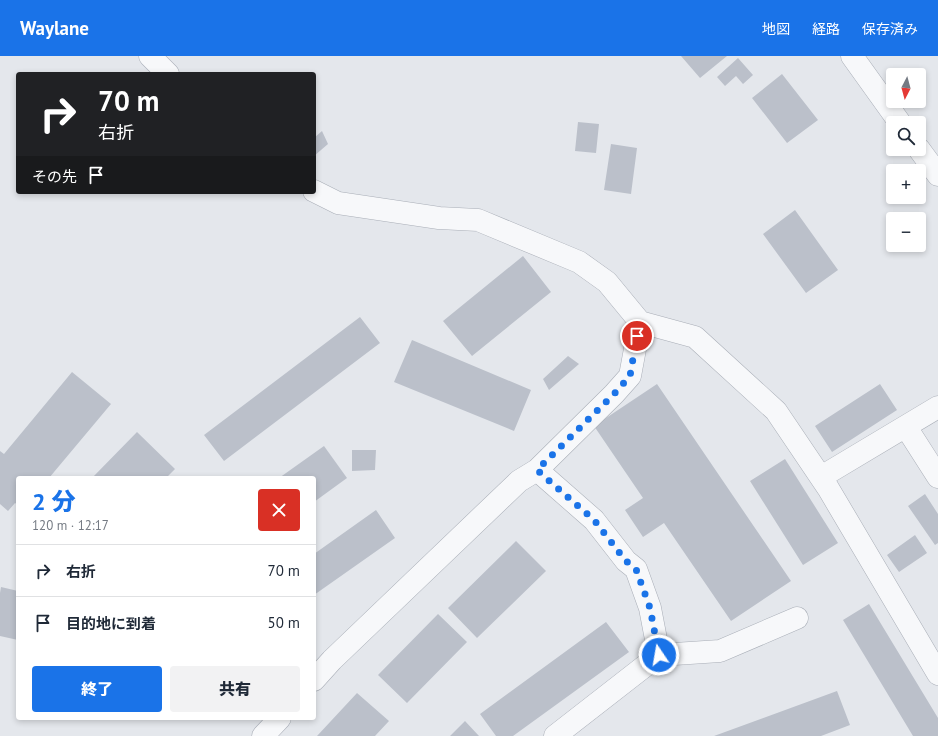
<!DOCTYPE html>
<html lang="ja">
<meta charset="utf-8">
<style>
body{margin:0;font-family:"PT Sans","Noto Sans JP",sans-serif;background:#f2f2f3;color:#1f2937;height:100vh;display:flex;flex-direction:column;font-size:15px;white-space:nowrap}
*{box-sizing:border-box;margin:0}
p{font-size:13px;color:#747a83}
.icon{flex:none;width:22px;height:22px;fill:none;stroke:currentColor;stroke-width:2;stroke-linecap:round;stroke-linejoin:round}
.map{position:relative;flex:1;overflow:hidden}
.sheet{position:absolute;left:16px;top:420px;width:300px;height:244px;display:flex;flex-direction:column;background:#fff;border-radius:4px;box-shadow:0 2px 6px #0003}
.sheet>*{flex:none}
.top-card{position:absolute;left:16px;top:16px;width:300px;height:122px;border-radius:4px;box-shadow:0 2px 6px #0003;background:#202124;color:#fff;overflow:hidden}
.needle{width:26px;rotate:186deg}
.tools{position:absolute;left:886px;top:12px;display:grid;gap:8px}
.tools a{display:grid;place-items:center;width:40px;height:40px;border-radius:4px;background:#fff;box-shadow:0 2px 6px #0003;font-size:20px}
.pin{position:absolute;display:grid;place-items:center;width:34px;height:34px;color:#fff;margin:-17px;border:2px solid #fff;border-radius:50%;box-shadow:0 1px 4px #0007}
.me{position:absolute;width:44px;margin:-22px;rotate:348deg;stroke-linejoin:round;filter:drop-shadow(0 0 3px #0008)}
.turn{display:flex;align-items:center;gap:14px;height:84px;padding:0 16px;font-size:18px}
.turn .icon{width:52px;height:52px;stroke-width:2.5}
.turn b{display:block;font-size:28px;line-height:34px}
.then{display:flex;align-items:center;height:38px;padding:0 16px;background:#0003;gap:8px;font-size:15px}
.round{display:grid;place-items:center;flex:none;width:42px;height:42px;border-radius:4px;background:#f2f2f3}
.overview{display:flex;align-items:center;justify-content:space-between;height:68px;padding:0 16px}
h1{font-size:24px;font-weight:800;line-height:30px;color:#1a73e8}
.cta{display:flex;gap:8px;margin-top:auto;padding:8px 16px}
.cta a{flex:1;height:46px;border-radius:4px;background:#1a73e8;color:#fff;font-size:16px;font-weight:800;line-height:46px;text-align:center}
.cta a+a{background:#f2f2f3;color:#1f2937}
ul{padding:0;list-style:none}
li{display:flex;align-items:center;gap:12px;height:52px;padding:0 16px;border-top:1px solid #e0e1e3}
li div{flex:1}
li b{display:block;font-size:15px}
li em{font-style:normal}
header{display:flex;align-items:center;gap:24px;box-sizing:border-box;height:56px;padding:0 20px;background:#1a73e8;color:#fff}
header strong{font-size:19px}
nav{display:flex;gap:22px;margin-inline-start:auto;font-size:14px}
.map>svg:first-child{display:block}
.building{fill:#bbc0ca}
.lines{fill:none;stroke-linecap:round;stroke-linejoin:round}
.minor-casing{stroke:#a9aeb7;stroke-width:23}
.minor{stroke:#f7f8fa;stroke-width:22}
.route{stroke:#1a73e8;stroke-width:7;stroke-dasharray:0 12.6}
</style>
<header>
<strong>Waylane</strong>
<nav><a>地図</a><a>経路</a><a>保存済み</a></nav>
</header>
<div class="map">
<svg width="938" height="680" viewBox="0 0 938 680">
<rect width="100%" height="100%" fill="#e4e7ec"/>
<!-- building -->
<path class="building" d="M 681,0 L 727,0 L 700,22 Z
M 738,2 L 753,19 L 743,28 L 736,20 L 725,30 L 717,21 Z
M 782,18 L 818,64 L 787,87 L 752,42 Z
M 578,66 L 599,68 L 596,97 L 575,95 Z
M 322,75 L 328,88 L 314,100 L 314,82 Z
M 611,88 L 637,92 L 631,138 L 604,134 Z
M 795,154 L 838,214 L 806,237 L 763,178 Z
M 523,200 L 551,236 L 472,300 L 443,265 Z
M 360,261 L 380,287 L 224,405 L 204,379 Z
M 412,284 L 531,334 L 514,375 L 394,326 Z
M 568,300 L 579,308 L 549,334 L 543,323 Z
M 72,316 L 111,348 L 49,422 L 18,422 L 18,449 L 15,447 L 8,455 L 0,448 L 0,395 L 4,398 Z
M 657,328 L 791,525 L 731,565 L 664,467 L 643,481 L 625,454 L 643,442 L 594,370 Z
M 880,328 L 897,354 L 832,396 L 815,370 Z
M 137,376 L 175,413 L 166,422 L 92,422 Z
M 324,390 L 347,422 L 314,446 L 314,422 L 279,422 Z
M 352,394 L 376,394 L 375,414 L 352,415 Z
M 785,403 L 838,487 L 803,509 L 750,425 Z
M 925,438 L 938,458 L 938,487 L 935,489 L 908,450 Z
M 376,454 L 395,482 L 314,539 L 314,498 Z
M 915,479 L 927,497 L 899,516 L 887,499 Z
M 516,485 L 546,515 L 477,582 L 448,552 Z
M 1,531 L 18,535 L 18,584 L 0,580 L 0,537 Z
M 869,548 L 938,662 L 938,680 L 913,680 L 843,564 Z
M 438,558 L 467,586 L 407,647 L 378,619 Z
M 606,566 L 629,596 L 513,680 L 496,680 L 480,658 Z
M 837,635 L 850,669 L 821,680 L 714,680 Z
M 357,637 L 389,665 L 375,680 L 317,680 Z
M 465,665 L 479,680 L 450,680 Z"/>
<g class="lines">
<defs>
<path id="minor" d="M 150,0 L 168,18
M 852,0 L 900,67
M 919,93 L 938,119
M 314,135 L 338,147 L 439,162 L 478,164 L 579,206 L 607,226 L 640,266 L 630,320 L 614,338 L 537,414 L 519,425 L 332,604 L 314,624
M 640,266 L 695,281 L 776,355 L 828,432 L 938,618
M 906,371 L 938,421
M 537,414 L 594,464 L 626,505 L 636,513 L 650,552 L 659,599 L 555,680
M 821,421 L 938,351
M 659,599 L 720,595 L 797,562
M 263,680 L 280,662"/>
</defs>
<!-- minor casing -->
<use href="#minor" class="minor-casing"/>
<!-- minor -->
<use href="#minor" class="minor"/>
</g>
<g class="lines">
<!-- route -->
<path class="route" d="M 637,280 L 630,320 L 614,338 L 537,414 L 594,464 L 626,505 L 636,513 L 650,552 L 659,599"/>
</g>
</svg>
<div class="tools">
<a><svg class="needle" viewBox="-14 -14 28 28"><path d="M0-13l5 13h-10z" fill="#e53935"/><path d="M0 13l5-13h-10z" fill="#747a83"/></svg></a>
<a><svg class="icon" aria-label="search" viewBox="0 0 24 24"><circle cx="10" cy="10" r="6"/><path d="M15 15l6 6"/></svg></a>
<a>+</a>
<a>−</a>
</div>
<div class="pin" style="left:637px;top:280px;background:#d93025"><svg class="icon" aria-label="arrive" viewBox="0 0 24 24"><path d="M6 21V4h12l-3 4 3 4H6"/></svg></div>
<svg class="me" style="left:659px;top:599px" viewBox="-20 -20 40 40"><circle r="17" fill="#1a73e8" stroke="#fff" stroke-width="3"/><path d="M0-11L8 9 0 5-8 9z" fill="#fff"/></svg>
<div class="top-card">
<div class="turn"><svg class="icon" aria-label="right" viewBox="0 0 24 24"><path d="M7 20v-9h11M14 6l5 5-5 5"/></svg><div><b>70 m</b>右折</div></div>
<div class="then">その先<svg class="icon" aria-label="arrive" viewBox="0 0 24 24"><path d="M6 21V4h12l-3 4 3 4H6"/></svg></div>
</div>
<section class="sheet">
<div class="overview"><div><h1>2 分</h1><p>120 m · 12:17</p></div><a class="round" style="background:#d93025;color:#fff"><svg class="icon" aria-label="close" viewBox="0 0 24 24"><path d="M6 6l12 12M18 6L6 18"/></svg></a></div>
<ul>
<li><svg class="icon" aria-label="right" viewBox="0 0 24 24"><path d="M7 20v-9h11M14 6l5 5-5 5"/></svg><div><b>右折</b></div><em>70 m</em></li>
<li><svg class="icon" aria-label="arrive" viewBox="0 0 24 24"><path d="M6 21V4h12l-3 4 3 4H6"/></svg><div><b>目的地に到着</b></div><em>50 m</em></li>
</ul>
<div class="cta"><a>終了</a><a>共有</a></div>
</section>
</div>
